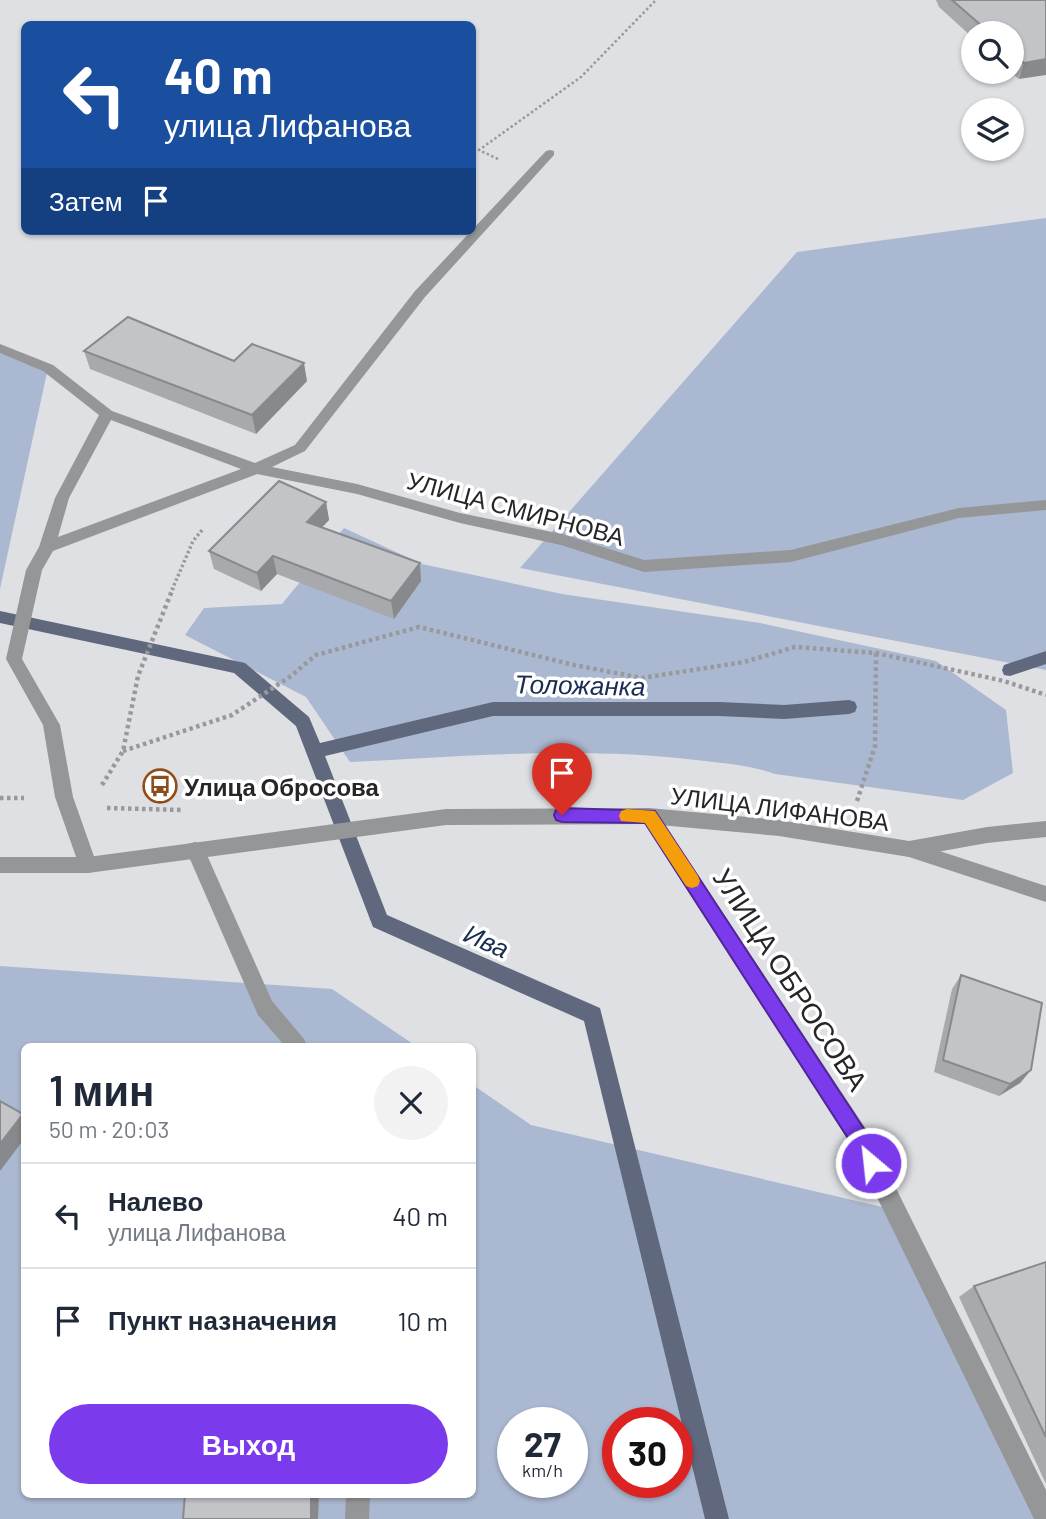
<!DOCTYPE html>
<html lang="ru">
<meta charset="utf-8">
<style>
body{margin:0;font-family:Barlow,sans-serif;background:#f2f2f3;color:#1f2937;height:100vh;display:flex;flex-direction:column;font-size:26px;white-space:nowrap}
*{box-sizing:border-box;margin:0}
p{font-size:23px;color:#747a83}
.icon{flex:none;width:38px;height:38px;fill:none;stroke:currentColor;stroke-width:2;stroke-linecap:round;stroke-linejoin:round}
.map{position:relative;flex:1;overflow:hidden}
.panel{position:absolute;left:21px;top:1043px;width:455px;height:455px;display:flex;flex-direction:column;background:#fff;border-radius:10px;box-shadow:0 2px 5px #0004}
.panel>*{flex:none}
.top-card{position:absolute;left:21px;top:21px;width:455px;height:214px;border-radius:10px;box-shadow:0 2px 5px #0004;background:#1a4fa0;color:#fff;overflow:hidden}
.controls{position:absolute;left:961px;top:21px;display:grid;gap:14px}
.controls a{display:grid;place-items:center;width:63px;height:63px;border-radius:50%;background:#fff;box-shadow:0 2px 5px #0004;font-size:35px}
.speed{position:absolute;left:497px;top:1407px;display:flex;gap:14px;font-size:35px;font-weight:700;text-align:center}
.speed>*{display:grid;place-content:center;width:91px;height:91px;border-radius:50%;background:#fff;box-shadow:0 2px 5px #0004;line-height:1}
.speed small{font-size:18px;font-weight:400}
.speed .limit{border:10px solid #d22;background:#fff;color:#111}
.pin{position:absolute;display:grid;place-items:center;width:60px;height:60px;color:#fff;margin:-72px -30px;border-radius:50% 50% 50% 0;rotate:-45deg;box-shadow:0 0 7px #0007}
.pin .icon{rotate:45deg}
.me{position:absolute;width:77px;margin:-38px;rotate:332deg;stroke-linejoin:round;filter:drop-shadow(0 0 5px #0008)}
.turn{display:flex;align-items:center;gap:24px;height:147px;padding:0 28px;font-size:32px}
.turn .icon{width:91px;height:91px;stroke-width:2.5}
.turn b{display:block;font-size:49px;line-height:60px}
.then{display:flex;align-items:center;height:66px;padding:0 28px;background:#0003;gap:14px;font-size:26px}
.round{display:grid;place-items:center;flex:none;width:74px;height:74px;border-radius:37px;background:#f2f2f3}
.overview{display:flex;align-items:center;justify-content:space-between;height:119px;padding:0 28px}
h1{font-size:42px;font-weight:600;line-height:52px}
.action{display:flex;gap:14px;margin-top:auto;padding:14px 28px}
.action a{flex:1;height:80px;border-radius:42px;background:#7c3aed;color:#fff;font-size:28px;font-weight:600;line-height:80px;text-align:center}
ul{padding:0;list-style:none}
li{display:flex;align-items:center;gap:21px;height:105px;padding:0 28px;border-top:2px solid #e0e1e3}
li div{flex:1}
li b{display:block;font-size:26px}
li em{font-style:normal}
.map>svg:first-child{display:block}
.green{fill:#abb8d1;fill-rule:evenodd}
.lines{fill:none;stroke-linecap:round;stroke-linejoin:round}
.stream{fill:#5f687d;fill-rule:evenodd}
.path-far2{stroke:#98999c;stroke-width:2.5;stroke-dasharray:2.5 2.5;stroke-linecap:butt}
.path-far1{stroke:#98999c;stroke-width:3.5;stroke-dasharray:2.5 2.5;stroke-linecap:butt}
.path{stroke:#98999c;stroke-width:4.5;stroke-dasharray:3.5 3.5;stroke-linecap:butt}
.service{fill:#959697;fill-rule:evenodd}
.minor{fill:#959697;fill-rule:evenodd}
.tertiary{fill:#959697;fill-rule:evenodd}
.wall{fill:#a7a9ac}
.shaded-wall{fill:#88898c}
.building{fill:#c2c4c8;stroke:#88898c;stroke-width:2}
.route{fill:#7c3aed;stroke:#51269a;stroke-width:2}
.slow{fill:#f59e0b}
.labels{text-anchor:middle;dominant-baseline:central;stroke-width:7;stroke-linejoin:round;paint-order:stroke}
.street-label{font-size:24px;fill:#262628;stroke:#fff}
.poi-label{font-size:24px;font-weight:bold;fill:#262628;stroke:#fff;text-anchor:start}
.water-label{font-size:26px;font-style:italic;fill:#192c53;stroke:#fff}
.near-street-label{font-size:28px;fill:#262628;stroke:#fff}
</style>
<div class="map">
<svg width="1046" height="1519" viewBox="0 0 1046 1519">
<rect width="100%" height="100%" fill="#dee0e4"/>
<!-- green -->
<path class="green" d="M 1046,218 L 1046,670 L 520,568 L 797,252 Z
M 0,349 L 48,368 L 0,589 Z
M 344,528 L 422,564 L 562,594 L 760,623 L 936,661 L 1006,710 L 1013,773 L 963,800 L 775,774 C 749,765 723,763 696,760 C 582,746 465,756 350,762 L 306,697 L 185,635 L 204,608 L 282,604 Z
M 0,966 L 332,989 L 416,1046 L 24,1046 L 24,1494 L 472,1494 L 473,1085 L 531,1125 L 891,1209 L 1035,1519 L 0,1519 ZM 513,1423 L 572,1423 L 572,1482 L 513,1482 ZM 618,1423 L 677,1423 L 677,1482 L 618,1482 Z"/>
<g class="lines">
<!-- stream -->
<path class="stream" d="M 0,611 L 245,663 L 309,717 L 320,743 L 493,702 L 719,702 L 784,705 L 849,700 L 855,702 L 857,707 L 855,712 L 849,714 L 784,719 L 719,716 L 493,716 L 325,756 L 387,915 L 600,1008 L 729,1519 L 705,1519 L 584,1021 L 373,927 L 296,726 L 234,673 L 0,623 Z
M 1046,651 L 1046,664 L 1010,676 L 1004,675 L 1002,670 L 1004,665 Z"/>
<!-- path-far2 -->
<path class="path-far2" d="M 498,159 L 479,150 L 581,77 L 656,0"/>
<!-- path-far1 -->
<path class="path-far1" d="M 172,590 L 193,541 L 203,529"/>
<!-- path -->
<path class="path" d="M 123,751 L 232,715 L 291,676 L 316,655 L 419,627 L 574,665 L 642,678 L 744,662 L 795,647 L 876,653 L 1004,681 L 1046,695
M 102,785 L 123,751 L 138,676 L 173,588
M 0,798 L 24,798
M 857,801 L 875,746 L 876,653
M 107,808 L 183,810"/>
<!-- service -->
<path class="service" d="M 1046,821 L 1046,837 L 987,843 L 909,857 L 903,855 L 900,849 L 903,843 L 909,841 L 987,827 Z"/>
<!-- minor -->
<path class="minor" d="M 550,150 L 554,151 L 554,155 L 425,297 L 305,451 L 272,467 L 357,484 L 460,513 L 562,534 L 644,560 L 791,550 L 959,508 L 1046,500 L 1046,510 L 959,518 L 791,562 L 644,572 L 561,545 L 460,523 L 357,494 L 257,474 L 53,551 L 42,570 L 22,659 L 60,725 L 73,797 L 97,865 L 95,871 L 88,873 L 81,871 L 55,797 L 43,725 L 6,659 L 26,570 L 39,547 L 55,498 L 99,415 L 43,371 L 0,353 L 0,344 L 53,365 L 112,411 L 255,463 L 295,445 L 415,291 L 546,151 ZM 111,420 L 241,469 L 58,537 L 69,498 Z
M 649,808 L 655,811 L 868,1132 L 1046,1490 L 1046,1519 L 1034,1519 L 852,1146 L 643,821 L 640,816 L 643,811 Z
M 195,842 L 202,844 L 272,1001 L 304,1039 L 307,1046 L 285,1046 L 258,1015 L 186,850 L 188,844 Z
M 346,1494 L 370,1494 L 369,1519 L 345,1519 Z"/>
<!-- tertiary -->
<path class="tertiary" d="M 649,808 L 779,820 L 909,841 L 1046,886 L 1046,902 L 909,857 L 779,836 L 649,824 L 446,825 L 88,873 L 0,873 L 0,857 L 88,857 L 446,809 Z"/>
</g>
<!-- wall -->
<path class="wall" d="M 936,0 L 1046,0 L 1019,79 L 1010,72 L 1012,72 L 1012,33 L 973,33 L 973,38 L 939,7 Z
M 84,351 L 234,361 L 307,381 L 256,434 L 90,369 Z
M 326,502 L 329,520 L 322,527 L 421,581 L 394,619 L 277,574 L 261,591 L 214,569 L 209,551 Z
M 961,975 L 1031,1070 L 1020,1083 L 999,1096 L 934,1072 L 952,989 Z
M 1046,1262 L 1046,1484 L 959,1297 L 974,1286 Z
M 102,1494 L 167,1494 L 111,1497 Z"/>
<!-- shaded-wall -->
<path class="shaded-wall" d="M 1046,59 L 1046,75 L 1019,79 L 1024,63 Z
M 304,363 L 307,381 L 256,434 L 252,415 Z
M 326,502 L 329,520 L 310,540 L 307,522 Z
M 273,556 L 277,574 L 261,591 L 257,573 Z
M 420,563 L 421,581 L 394,619 L 391,601 Z
M 1031,1070 L 1020,1083 L 999,1096 L 1010,1084 Z
M 23,1114 L 24,1115 L 24,1139 L 0,1171 L 0,1144 Z
M 311,1494 L 319,1494 L 318,1519 L 311,1519 Z"/>
<!-- building -->
<path class="building" d="M 952,0 L 1046,0 L 1046,59 L 1024,63 L 1012,52 L 1012,33 L 990,33 Z
M 128,317 L 234,361 L 252,344 L 304,363 L 252,415 L 84,351 Z
M 279,481 L 326,502 L 307,522 L 420,563 L 391,601 L 273,556 L 257,573 L 209,551 Z
M 961,975 L 1042,1003 L 1031,1070 L 1010,1084 L 943,1060 Z
M 0,1101 L 23,1114 L 0,1144 Z
M 1046,1262 L 1046,1437 L 974,1286 Z
M 185,1494 L 311,1494 L 311,1519 L 183,1519 Z"/>
<!-- route -->
<path class="route" d="M 562,808 L 655,811 L 866,1132 L 881,1163 L 878,1170 L 871,1172 L 864,1170 L 853,1146 L 645,823 L 562,822 L 556,820 L 554,815 L 556,810 Z"/>
<!-- slow -->
<path class="slow" d="M 627,809 L 655,811 L 698,876 L 700,881 L 698,886 L 692,888 L 686,886 L 645,823 L 621,821 L 619,816 L 621,811 Z"/>
<!-- icons -->
<defs>
<symbol id="bus-ring" viewBox="-11 -11 22 22"><circle r="9.5" fill="#fff" stroke="#8e4c1b" stroke-width="1.5"/><path d="M-5-6H5V4H4V6H2V4H-2V6H-4V4H-5ZM-3.5-4V0h7V-4ZM-3.5 1.2v1.5H-2V1.2ZM2 1.2v1.5H3.5V1.2Z" fill="#8e4c1b"/></symbol>
</defs>
<g fill-rule="evenodd">
<use href="#bus-ring" x="141" y="767" width="38" height="38"/>
</g>
<g class="labels">
<!-- street labels -->
<g class="street-label">
<text transform="translate(516 508) rotate(15)">УЛИЦА СМИРНОВА</text>
<text transform="translate(780 808) rotate(7)">УЛИЦА ЛИФАНОВА</text>
</g>
<!-- poi labels -->
<g class="poi-label">
<text x="184" y="786">Улица Обросова</text>
</g>
<!-- water labels -->
<g class="water-label">
<text transform="translate(580 684) rotate(1)">Толожанка</text>
<text transform="translate(487 940) rotate(24)">Ива</text>
</g>
<!-- near-street labels -->
<g class="near-street-label">
<text transform="translate(791 979) rotate(57)">УЛИЦА ОБРОСОВА</text>
</g>
</g>
</svg>
<div class="controls">
<a><svg class="icon" aria-label="search" viewBox="0 0 24 24"><circle cx="10" cy="10" r="6"/><path d="M15 15l6 6"/></svg></a>
<a><svg class="icon" aria-label="layers" viewBox="0 0 24 24"><path d="M12 4l9 5-9 5-9-5zM3 14l9 5 9-5"/></svg></a>
</div>
<div class="speed"><div>27<small>km/h</small></div><div class="limit">30</div></div>
<div class="pin" style="left:562px;top:815px;background:#d93025"><svg class="icon" aria-label="arrive" viewBox="0 0 24 24"><path d="M6 21V4h12l-3 4 3 4H6"/></svg></div>
<svg class="me" style="left:871px;top:1163px" viewBox="-20 -20 40 40"><circle r="17" fill="#7c3aed" stroke="#fff" stroke-width="3"/><path d="M0-11L8 9 0 5-8 9z" fill="#fff"/></svg>
<div class="top-card">
<div class="turn"><svg class="icon" aria-label="left" viewBox="0 0 24 24"><path d="M17 20v-9H6M10 6l-5 5 5 5"/></svg><div><b>40 m</b>улица Лифанова</div></div>
<div class="then">Затем<svg class="icon" aria-label="arrive" viewBox="0 0 24 24"><path d="M6 21V4h12l-3 4 3 4H6"/></svg></div>
</div>
<section class="panel">
<div class="overview"><div><h1>1 мин</h1><p>50 m · 20:03</p></div><a class="round"><svg class="icon" aria-label="close" viewBox="0 0 24 24"><path d="M6 6l12 12M18 6L6 18"/></svg></a></div>
<ul>
<li><svg class="icon" aria-label="left" viewBox="0 0 24 24"><path d="M17 20v-9H6M10 6l-5 5 5 5"/></svg><div><b>Налево</b><p>улица Лифанова</p></div><em>40 m</em></li>
<li><svg class="icon" aria-label="arrive" viewBox="0 0 24 24"><path d="M6 21V4h12l-3 4 3 4H6"/></svg><div><b>Пункт назначения</b></div><em>10 m</em></li>
</ul>
<div class="action"><a>Выход</a></div>
</section>
</div>
